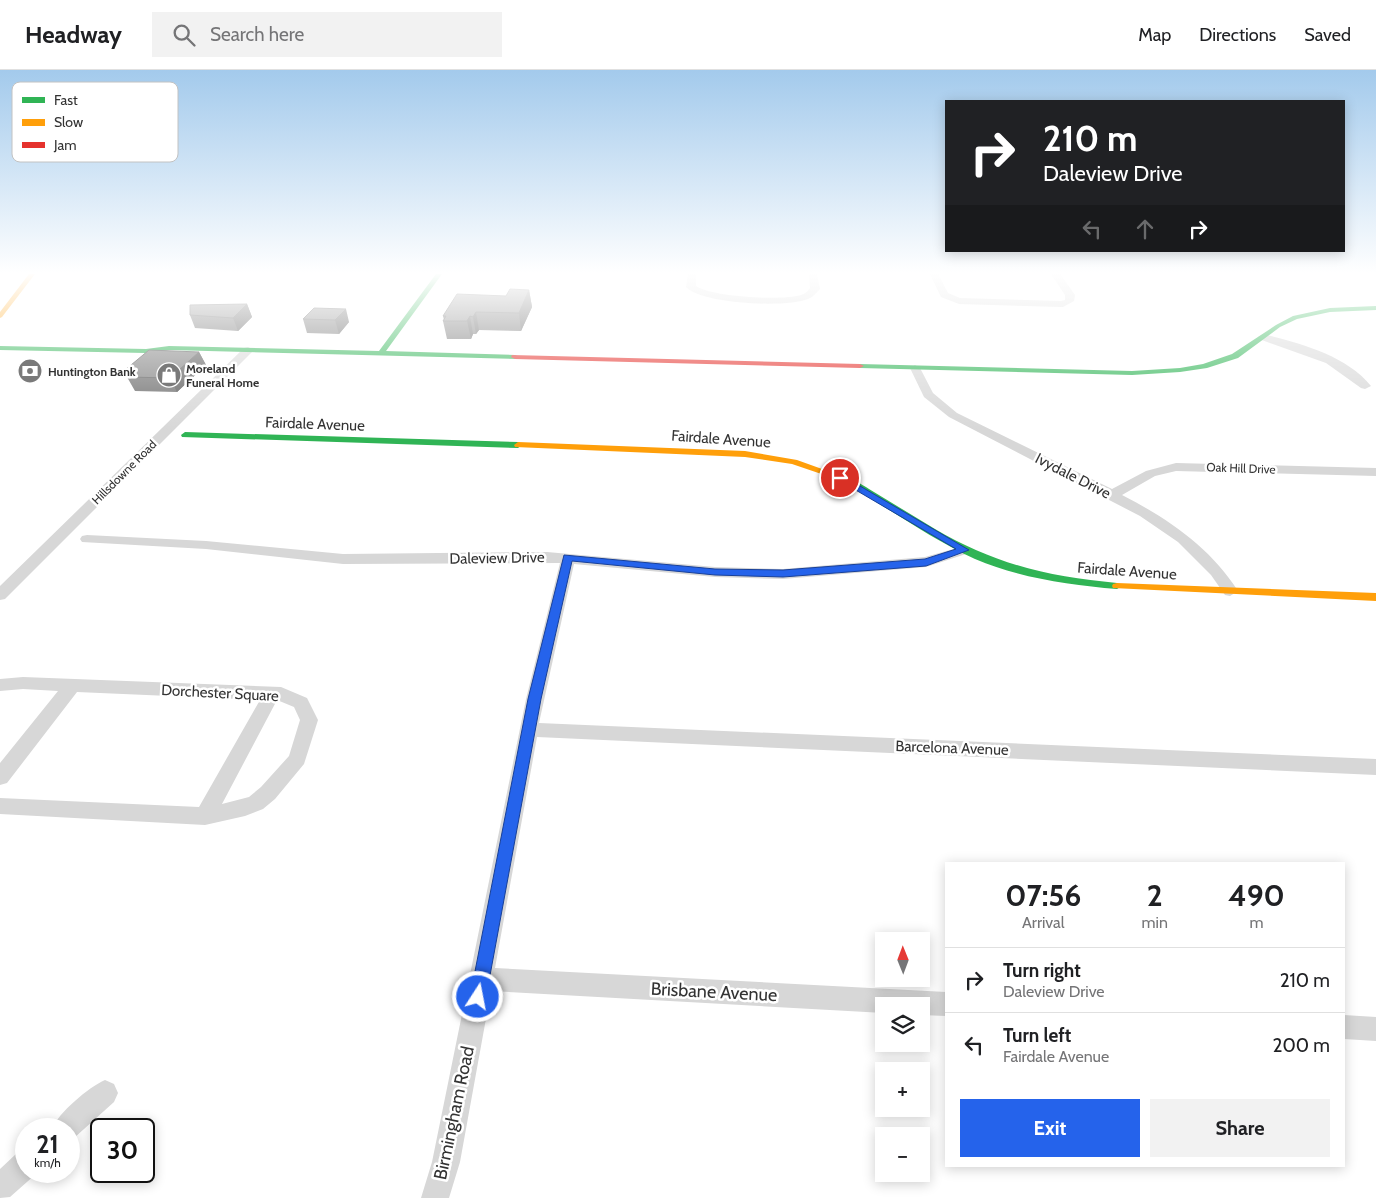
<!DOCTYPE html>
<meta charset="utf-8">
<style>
body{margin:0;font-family:Cabin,sans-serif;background:#f2f2f2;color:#202124;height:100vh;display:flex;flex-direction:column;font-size:19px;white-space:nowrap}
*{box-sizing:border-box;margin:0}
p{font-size:16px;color:#757577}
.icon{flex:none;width:28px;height:28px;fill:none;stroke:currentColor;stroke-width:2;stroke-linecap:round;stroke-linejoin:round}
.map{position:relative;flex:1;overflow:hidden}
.side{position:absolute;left:945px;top:792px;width:400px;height:305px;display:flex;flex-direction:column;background:#fff;border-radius:0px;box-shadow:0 2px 12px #0003}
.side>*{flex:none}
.hud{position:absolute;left:945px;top:30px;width:400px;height:152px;border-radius:0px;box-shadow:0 2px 12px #0003;background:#202124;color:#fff;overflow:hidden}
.needle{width:32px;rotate:359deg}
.controls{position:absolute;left:875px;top:862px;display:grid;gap:10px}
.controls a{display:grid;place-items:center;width:55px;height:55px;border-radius:0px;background:#fff;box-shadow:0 2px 12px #0003;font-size:25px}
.speed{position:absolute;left:15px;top:1048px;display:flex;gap:10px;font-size:25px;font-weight:700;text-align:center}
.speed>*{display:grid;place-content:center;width:65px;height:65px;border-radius:50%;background:#fff;box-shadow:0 2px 12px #0003;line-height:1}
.speed small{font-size:12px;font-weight:400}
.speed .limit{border:2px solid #111;border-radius:8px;background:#fff;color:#111}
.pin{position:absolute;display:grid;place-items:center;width:42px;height:42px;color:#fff;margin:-21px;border:2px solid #fff;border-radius:50%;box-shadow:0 1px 5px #0007}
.me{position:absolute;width:55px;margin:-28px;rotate:11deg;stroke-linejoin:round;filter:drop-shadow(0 0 4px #0008)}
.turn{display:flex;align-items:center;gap:18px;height:105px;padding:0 15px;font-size:22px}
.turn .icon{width:65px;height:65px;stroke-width:2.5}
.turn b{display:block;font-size:35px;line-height:42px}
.lanes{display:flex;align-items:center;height:48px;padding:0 15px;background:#0003;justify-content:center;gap:25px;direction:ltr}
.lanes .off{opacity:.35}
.eta{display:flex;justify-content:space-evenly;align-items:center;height:85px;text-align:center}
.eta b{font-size:30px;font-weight:800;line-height:35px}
.action{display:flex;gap:10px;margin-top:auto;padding:10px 15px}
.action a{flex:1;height:58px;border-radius:0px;background:#2563eb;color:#fff;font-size:20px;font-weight:800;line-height:58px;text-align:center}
.action a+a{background:#f2f2f2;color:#202124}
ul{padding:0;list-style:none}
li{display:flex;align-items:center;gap:15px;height:65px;padding:0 15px;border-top:1px solid #e0e0e0}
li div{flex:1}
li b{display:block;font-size:19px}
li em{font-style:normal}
header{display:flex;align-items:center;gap:30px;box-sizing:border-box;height:70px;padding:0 25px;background:#fff;border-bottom:1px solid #e0e0e0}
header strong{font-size:24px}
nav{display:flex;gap:28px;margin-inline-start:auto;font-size:18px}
.search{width:350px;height:45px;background:#f2f2f2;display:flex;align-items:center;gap:12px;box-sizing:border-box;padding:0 18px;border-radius:0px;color:#757577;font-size:19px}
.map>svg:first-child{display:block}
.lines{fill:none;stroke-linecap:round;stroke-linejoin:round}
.street{fill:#d7d7d7;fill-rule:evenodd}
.fast{fill:#30b455;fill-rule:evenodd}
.slow{fill:#ff9f0a;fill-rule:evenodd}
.jam{fill:#e5322d;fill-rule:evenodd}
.wall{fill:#6f6f6f}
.shaded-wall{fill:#5a5a5a}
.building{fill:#818181;stroke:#5a5a5a}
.route{fill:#2563eb;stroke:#184099}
.labels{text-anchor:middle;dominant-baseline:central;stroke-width:5;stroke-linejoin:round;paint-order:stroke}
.far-poi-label{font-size:12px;font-weight:bold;fill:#333;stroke:#fff;text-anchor:start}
.far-street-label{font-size:12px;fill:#333;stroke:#fff}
.street-label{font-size:15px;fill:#333;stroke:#fff}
.near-street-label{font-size:18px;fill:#333;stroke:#fff}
.key{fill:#fff;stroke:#c2c2c2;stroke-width:1}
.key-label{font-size:14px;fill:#333}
</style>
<header>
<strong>Headway</strong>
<div class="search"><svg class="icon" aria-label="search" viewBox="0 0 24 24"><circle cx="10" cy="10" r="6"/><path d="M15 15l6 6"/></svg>Search here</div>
<nav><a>Map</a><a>Directions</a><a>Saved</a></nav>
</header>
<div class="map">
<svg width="1376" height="1128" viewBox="0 0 1376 1128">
<rect width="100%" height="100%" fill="#fff"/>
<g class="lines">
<!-- street -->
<path class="street" d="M 688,204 L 696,204 L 696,216 C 712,227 781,231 801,225 C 805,224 808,221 810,218 L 809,204 L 817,204 L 820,219 C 816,223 813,227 808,229 C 786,238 702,234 686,217 Z
M 930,204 L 938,204 L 948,223 L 960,228 L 1061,231 L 1065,230 L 1065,225 L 1051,204 L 1060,204 L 1075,225 L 1074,231 L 1063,237 L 959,234 L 941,227 Z
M 1263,264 C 1299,273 1346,285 1371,316 L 1365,319 L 1361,318 L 1326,293 L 1259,269 L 1258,267 Z
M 248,277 L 253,280 L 252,282 L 5,529 L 0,530 L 0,516 L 244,278 Z
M 915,295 L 920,298 L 933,323 L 957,343 L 1112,419 L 1146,401 L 1176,393 L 1376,398 L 1376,406 L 1176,401 L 1155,406 L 1122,425 C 1167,448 1210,477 1238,521 L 1230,526 L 1225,525 L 1211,505 L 1178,472 L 1140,446 L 949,347 L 924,327 L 910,298 Z
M 87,465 L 206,471 L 343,484 L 547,482 L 715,497 L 783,499 L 925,487 L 964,476 L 971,480 L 969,483 L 926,497 L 783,509 L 715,507 L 574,494 L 539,653 L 1376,689 L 1376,705 L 537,667 L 495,898 L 946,922 L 946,946 L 921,945 L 921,936 L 884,936 L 884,943 L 491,921 L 460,1092 L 449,1128 L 421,1128 L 432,1092 L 526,629 L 560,493 L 343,494 L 206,479 L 82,472 L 80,469 L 82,466 Z
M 23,607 L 281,617 L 307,628 L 318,650 L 304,694 L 275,729 L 263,739 L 245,746 L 205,755 L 0,744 L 0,728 L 199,737 L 260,630 L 77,622 L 7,713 L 0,715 L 0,693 L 58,621 L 23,619 L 0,621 L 0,609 ZM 277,630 L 294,637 L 300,650 L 289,686 L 261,717 L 249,727 L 222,734 Z
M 1344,945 L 1376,947 L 1376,971 L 1344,969 Z
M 105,1010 L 114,1014 L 118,1023 L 114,1032 L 74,1068 L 69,1071 L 69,1059 L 52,1059 C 58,1043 89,1017 105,1010 Z
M 26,1080 L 26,1101 L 37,1101 L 36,1104 L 10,1127 L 0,1128 L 0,1099 L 16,1084 Z"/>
<!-- fast -->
<path class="fast" d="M 436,204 L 442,204 L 386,281 L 515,285 L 519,287 L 518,289 L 169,280 L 146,283 L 0,280 L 0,276 L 146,279 L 169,276 L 379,281 Z
M 1376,236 L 1376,240 L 1330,242 L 1297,249 L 1280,257 L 1238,288 L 1207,298 L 1180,302 L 1132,305 L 860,298 L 856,296 L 860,294 L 1132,301 L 1180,298 L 1203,294 L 1232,284 L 1276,255 L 1293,246 L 1330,238 Z
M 185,362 L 518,372 L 522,375 L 518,378 L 182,367 L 181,365 Z
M 842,405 C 852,408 861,414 869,419 C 891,432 913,446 935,459 C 994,494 1050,507 1117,513 L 1122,516 L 1117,519 C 1069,515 1020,508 975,489 C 927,467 885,435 839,410 L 837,408 Z"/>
<!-- slow -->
<path class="slow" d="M 29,204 L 35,204 L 2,247 L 0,248 L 0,242 Z
M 518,372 L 745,381 L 797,390 L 847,408 L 842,411 L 792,394 L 745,387 L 515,377 L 514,375 Z
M 1117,513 L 1376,523 L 1376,531 L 1113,518 L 1112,516 L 1113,514 Z"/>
<!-- jam -->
<path class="jam" d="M 512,285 L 860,294 L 864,296 L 860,298 L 515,289 L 511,287 Z"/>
</g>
<!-- wall -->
<path class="wall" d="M 529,220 L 532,237 L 521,261 L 479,260 L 476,264 L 473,264 L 471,269 L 447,269 L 443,251 L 444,250 L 443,246 L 506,226 Z
M 247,234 L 252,247 L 238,261 L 195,258 L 190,245 Z
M 314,238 L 349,252 L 339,264 L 307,263 L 303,249 Z
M 199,282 L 206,295 L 177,322 L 135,321 L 127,307 L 128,306 L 125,300 Z"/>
<!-- shaded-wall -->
<path class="shaded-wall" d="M 529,220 L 532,237 L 521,261 L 519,243 Z
M 247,234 L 252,247 L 238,261 L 233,248 Z
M 346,239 L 349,252 L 339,264 L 335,250 Z
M 476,242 L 479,260 L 476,264 L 473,247 Z
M 470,246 L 473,264 L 471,269 L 467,251 Z
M 199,282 L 206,295 L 177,322 L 170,308 Z"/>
<!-- building -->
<path class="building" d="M 510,219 L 529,220 L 519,243 L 476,242 L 473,247 L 470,246 L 467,251 L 443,251 L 446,246 L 443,246 L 457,224 L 506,226 Z
M 247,234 L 233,248 L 190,245 L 190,235 Z
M 314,238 L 346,239 L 335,250 L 303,249 Z
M 149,280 L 199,282 L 170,308 L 127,307 L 136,300 L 125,300 Z"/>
<!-- sky -->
<linearGradient id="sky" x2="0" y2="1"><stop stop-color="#a3caec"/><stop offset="0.56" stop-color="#fff"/><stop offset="1" stop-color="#fff" stop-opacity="0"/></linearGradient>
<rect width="1376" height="362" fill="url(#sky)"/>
<!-- route -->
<path class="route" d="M 837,406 L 843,406 L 969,480 L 926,496 L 783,507 L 715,505 L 572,491 L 541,629 L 486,927 L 484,933 L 478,936 L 472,933 L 470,927 L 528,629 L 564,485 L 715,499 L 783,500 L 925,489 L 956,479 L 837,409 Z"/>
<!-- icons -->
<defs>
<symbol id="bank-disc" viewBox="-11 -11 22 22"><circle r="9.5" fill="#7a7a7a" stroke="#fff"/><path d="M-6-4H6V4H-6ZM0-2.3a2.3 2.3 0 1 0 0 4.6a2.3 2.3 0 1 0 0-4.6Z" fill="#fff"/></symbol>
<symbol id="shop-disc" viewBox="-11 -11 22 22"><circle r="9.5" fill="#7a7a7a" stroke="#fff"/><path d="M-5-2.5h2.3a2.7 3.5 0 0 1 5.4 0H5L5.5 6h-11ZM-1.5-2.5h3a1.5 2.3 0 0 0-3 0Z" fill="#fff"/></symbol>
</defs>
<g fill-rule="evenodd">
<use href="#bank-disc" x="16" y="287" width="28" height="28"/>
<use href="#shop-disc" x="155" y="291" width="28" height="28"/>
</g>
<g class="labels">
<!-- far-poi labels -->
<g class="far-poi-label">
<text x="186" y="298">Moreland<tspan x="186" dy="14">Funeral Home</tspan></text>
<text x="48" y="301">Huntington Bank</text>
</g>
<!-- far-street labels -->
<g class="far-street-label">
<text transform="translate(1241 398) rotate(2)">Oak Hill Drive</text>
<text transform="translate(124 402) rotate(-45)">Hillsdowne Road</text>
</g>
<!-- street labels -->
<g class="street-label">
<text transform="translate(315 354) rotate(2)">Fairdale Avenue</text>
<text transform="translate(721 369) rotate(4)">Fairdale Avenue</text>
<text transform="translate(1073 406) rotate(27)">Ivydale Drive</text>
<text transform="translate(497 488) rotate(-1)">Daleview Drive</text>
<text transform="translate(1127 501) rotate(4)">Fairdale Avenue</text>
<text transform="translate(220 623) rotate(3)">Dorchester Square</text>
<text transform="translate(952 678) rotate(2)">Barcelona Avenue</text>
</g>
<!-- near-street labels -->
<g class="near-street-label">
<text transform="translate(714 922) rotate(3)">Brisbane Avenue</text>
<text transform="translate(454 1043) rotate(-78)">Birmingham Road</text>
</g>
</g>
<!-- legend -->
<rect x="12" y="12" width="166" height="80" rx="8" class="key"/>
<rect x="22" y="27" width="23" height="6" fill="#30b455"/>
<rect x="22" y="49" width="23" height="7" fill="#ff9f0a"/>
<rect x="22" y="72" width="23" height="6" fill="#e5322d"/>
<g class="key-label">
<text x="54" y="35">Fast</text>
<text x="54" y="57">Slow</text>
<text x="54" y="80">Jam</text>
</g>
</svg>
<div class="controls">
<a><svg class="needle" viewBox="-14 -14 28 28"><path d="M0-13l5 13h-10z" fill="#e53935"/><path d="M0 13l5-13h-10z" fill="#757577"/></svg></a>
<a><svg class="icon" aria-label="layers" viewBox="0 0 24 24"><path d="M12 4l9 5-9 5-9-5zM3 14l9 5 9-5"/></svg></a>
<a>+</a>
<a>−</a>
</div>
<div class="speed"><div>21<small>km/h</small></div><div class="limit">30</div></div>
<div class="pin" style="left:840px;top:408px;background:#d93025"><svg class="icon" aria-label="arrive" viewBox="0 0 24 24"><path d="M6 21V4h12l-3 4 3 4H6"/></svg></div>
<svg class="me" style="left:478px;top:927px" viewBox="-20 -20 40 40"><circle r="17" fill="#2563eb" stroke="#fff" stroke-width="3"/><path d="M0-11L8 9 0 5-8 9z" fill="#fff"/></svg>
<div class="hud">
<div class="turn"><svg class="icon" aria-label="right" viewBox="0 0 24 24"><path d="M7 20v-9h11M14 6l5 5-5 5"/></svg><div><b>210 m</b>Daleview Drive</div></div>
<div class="lanes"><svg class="icon off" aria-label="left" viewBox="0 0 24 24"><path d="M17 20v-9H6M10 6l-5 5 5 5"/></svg><svg class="icon off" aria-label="ahead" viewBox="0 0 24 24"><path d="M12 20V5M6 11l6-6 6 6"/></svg><svg class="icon" aria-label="right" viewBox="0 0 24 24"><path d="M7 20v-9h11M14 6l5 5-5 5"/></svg></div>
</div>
<section class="side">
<div class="eta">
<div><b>07:56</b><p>Arrival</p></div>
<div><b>2</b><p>min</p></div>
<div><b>490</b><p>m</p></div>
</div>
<ul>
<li><svg class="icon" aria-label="right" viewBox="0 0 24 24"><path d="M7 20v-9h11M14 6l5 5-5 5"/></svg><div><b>Turn right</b><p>Daleview Drive</p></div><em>210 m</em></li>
<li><svg class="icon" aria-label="left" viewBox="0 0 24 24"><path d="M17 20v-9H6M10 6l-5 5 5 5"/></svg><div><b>Turn left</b><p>Fairdale Avenue</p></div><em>200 m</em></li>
</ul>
<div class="action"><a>Exit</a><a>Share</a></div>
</section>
</div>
